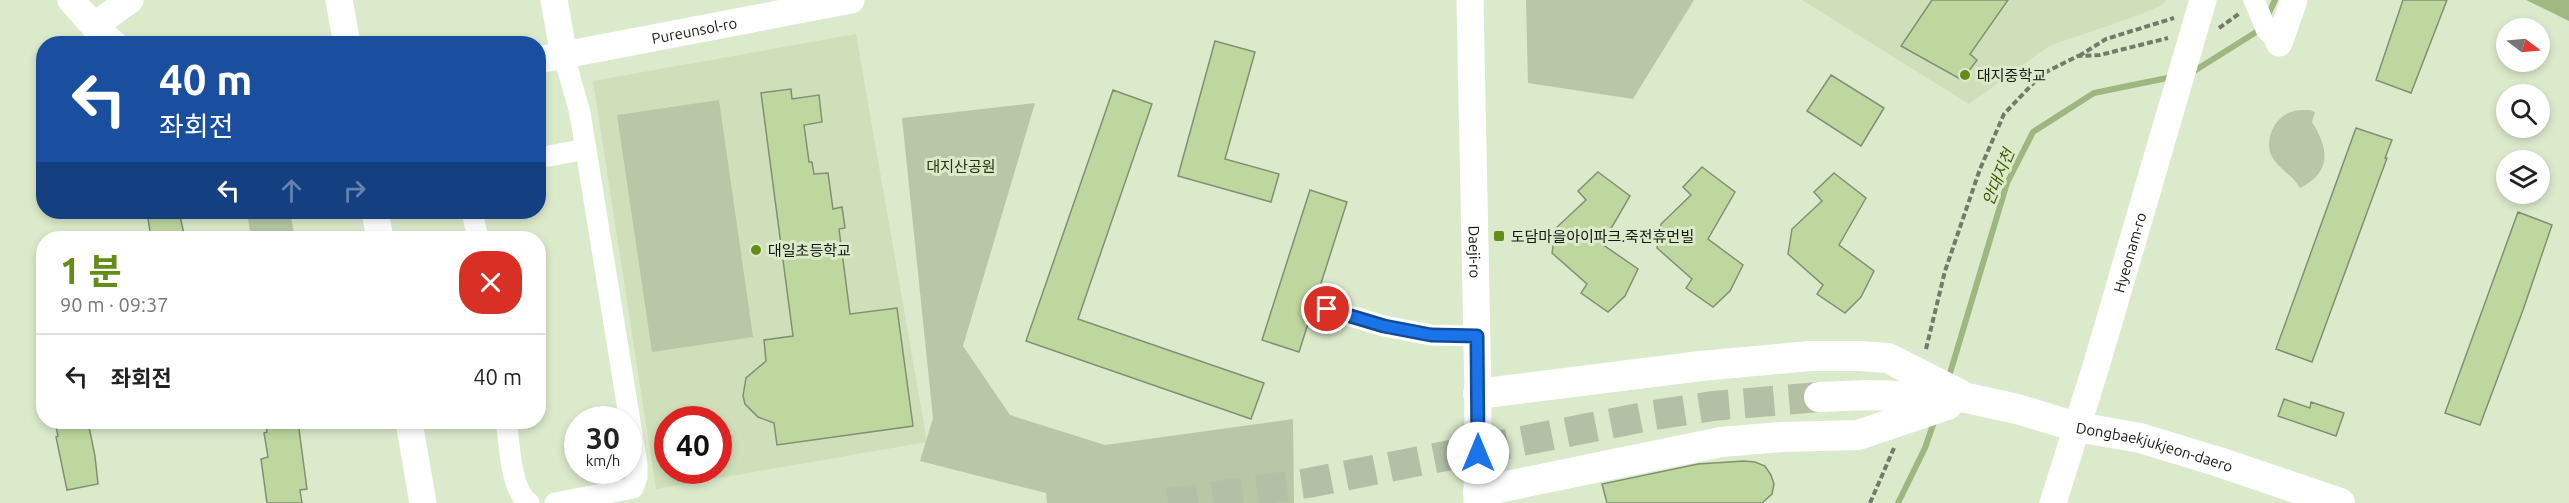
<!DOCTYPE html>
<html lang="ko">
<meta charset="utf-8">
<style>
body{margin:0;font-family:Ubuntu,"Noto Sans KR",sans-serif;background:#f6f6f6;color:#222;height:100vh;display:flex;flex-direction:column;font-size:22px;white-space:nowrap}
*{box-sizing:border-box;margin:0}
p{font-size:20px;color:#767676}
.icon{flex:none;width:33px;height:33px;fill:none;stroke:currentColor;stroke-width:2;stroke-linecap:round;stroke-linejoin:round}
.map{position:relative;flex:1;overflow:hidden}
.details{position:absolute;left:36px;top:231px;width:510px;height:198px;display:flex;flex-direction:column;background:#fff;border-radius:24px;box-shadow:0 3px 9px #0003}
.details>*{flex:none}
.hud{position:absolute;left:36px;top:36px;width:510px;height:183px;border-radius:24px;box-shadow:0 3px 9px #0003;background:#1a4fa0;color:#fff;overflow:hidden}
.needle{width:39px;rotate:106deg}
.tools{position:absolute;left:2496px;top:18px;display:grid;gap:12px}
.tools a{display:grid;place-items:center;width:54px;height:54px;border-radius:50%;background:#fff;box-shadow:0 3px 9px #0003;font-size:30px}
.speed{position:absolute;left:564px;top:406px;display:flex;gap:12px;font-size:30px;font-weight:700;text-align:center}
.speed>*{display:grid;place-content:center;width:78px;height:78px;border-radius:50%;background:#fff;box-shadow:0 3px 9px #0003;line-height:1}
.speed small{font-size:15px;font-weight:400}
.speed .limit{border:9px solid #d22;background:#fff;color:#111}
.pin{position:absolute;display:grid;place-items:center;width:51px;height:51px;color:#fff;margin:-26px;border:3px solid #fff;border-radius:50%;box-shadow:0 2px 6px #0007}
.me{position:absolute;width:66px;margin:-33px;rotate:0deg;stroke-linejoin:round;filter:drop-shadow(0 0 4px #0008)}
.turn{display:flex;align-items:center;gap:21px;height:126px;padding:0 24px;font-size:27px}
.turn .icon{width:78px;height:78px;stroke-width:2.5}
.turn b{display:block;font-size:42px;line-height:51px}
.lanes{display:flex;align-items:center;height:57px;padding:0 24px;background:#0003;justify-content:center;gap:30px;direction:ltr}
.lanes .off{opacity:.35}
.round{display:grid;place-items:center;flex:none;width:63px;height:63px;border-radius:24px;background:#f6f6f6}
.summary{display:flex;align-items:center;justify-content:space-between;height:102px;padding:0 24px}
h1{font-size:36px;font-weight:700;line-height:45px;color:#668c18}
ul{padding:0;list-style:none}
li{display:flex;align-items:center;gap:18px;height:84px;padding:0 24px;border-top:2px solid #e0e0e0}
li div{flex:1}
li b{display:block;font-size:22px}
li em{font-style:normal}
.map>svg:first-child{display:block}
.built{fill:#cedfba;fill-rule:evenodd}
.green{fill:#b8c7a6}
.forest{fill:#a0b881}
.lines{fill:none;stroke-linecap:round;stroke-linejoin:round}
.stream{stroke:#9eb67f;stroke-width:6}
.building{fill:#bed79f;stroke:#828f73;stroke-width:1.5}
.secondary-tunnel{stroke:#b4c0a6;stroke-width:30;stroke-dasharray:30 15;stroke-linecap:butt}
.path{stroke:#727b67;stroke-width:4;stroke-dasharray:6 3;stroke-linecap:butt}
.minor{stroke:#fff;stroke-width:21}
.tertiary{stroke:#fff;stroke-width:27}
.secondary{stroke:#fff;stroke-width:30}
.route-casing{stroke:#114b97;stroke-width:15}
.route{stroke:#1a73e8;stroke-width:10}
.poi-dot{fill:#668c18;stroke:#dceacc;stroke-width:2}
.labels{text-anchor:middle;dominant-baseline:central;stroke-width:6;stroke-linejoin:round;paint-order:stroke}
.street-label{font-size:15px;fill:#14190f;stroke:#dceacc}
.poi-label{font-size:15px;fill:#14190f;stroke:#dceacc;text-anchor:start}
.park-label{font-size:15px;fill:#24330a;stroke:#dceacc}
.water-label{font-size:16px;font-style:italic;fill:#3d5800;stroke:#dceacc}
</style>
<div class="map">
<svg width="2569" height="503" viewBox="0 0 2569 503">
<rect width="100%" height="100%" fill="#dceacc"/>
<!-- built -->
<path class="built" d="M 1802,0 L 2166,0 L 2162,5 L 2139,15 L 2049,46 L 1969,104 Z
M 856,34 L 927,442 L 656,489 L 593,81 ZM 668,420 L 718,420 L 718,471 L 668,471 Z"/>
<!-- green -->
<path class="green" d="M 1526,0 L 1694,0 L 1633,99 L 1528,83 Z
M 719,100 L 753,337 L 652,352 L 617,115 Z
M 1035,103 L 963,346 L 1010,415 L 1105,445 L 1293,419 L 1294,503 L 1047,503 L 1046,493 L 920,461 L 933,418 L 902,118 Z
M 2310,110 L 2315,112 L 2312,122 C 2329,149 2332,172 2300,188 C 2293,176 2281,170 2274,160 C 2262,144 2273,118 2291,112 C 2296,110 2303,110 2310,110 Z
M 247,212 L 290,212 L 295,238 L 251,238 Z"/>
<!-- forest -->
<path class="forest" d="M 2526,0 L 2569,0 L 2569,21 Z"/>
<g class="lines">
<!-- stream -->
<path class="stream" d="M 2267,17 L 2275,0
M 2191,73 L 2261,29
M 1948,380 L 2007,183 L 2033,132 L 2094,93 L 2172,77
M 1898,503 L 1925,448 L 1935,419"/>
</g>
<!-- building -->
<path class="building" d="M 1932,0 L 2008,0 L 1970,54 L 1977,60 L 1962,80 L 1901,46 Z
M 2403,0 L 2447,0 L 2411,93 L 2376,80 Z
M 1215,41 L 1255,52 L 1225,159 L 1279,174 L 1271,202 L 1178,176 Z
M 1831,75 L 1884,108 L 1861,146 L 1807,111 Z
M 791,89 L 792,99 L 819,95 L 822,122 L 804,125 L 809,162 L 812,162 L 814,174 L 828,173 L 833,209 L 842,207 L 845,228 L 839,229 L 850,314 L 897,308 L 913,426 L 777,445 L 774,423 L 758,417 L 745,404 L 743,396 L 746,378 L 766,361 L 764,340 L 793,336 L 761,93 Z
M 1113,90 L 1152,104 L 1078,319 L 1264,383 L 1251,419 L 1026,341 Z
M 2356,128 L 2392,140 L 2385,158 L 2387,158 L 2312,362 L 2276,349 Z
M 1702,167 L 1735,192 L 1708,239 L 1743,265 L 1730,291 L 1713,307 L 1686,288 L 1692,279 L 1657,248 L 1661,224 L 1691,195 L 1683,187 Z
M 1598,172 L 1630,196 L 1602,244 L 1638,269 L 1625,296 L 1608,312 L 1581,293 L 1587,284 L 1552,253 L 1556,228 L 1586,200 L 1578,191 Z
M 1834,173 L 1866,198 L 1839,245 L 1874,271 L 1861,297 L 1845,313 L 1817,294 L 1823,285 L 1788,254 L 1792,229 L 1822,201 L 1814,192 Z
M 1310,190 L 1347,202 L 1299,352 L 1262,340 Z
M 147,212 L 179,212 L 185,238 L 151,238 Z
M 2518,212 L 2552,225 L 2523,310 L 2480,425 L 2445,413 Z
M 2284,399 L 2310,408 L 2311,402 L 2344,413 L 2336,436 L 2278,416 Z
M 55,422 L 88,422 L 95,456 L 98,484 L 67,490 L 56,437 L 58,436 Z
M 265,422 L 298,422 L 307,489 L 300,490 L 302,503 L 267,503 L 261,459 L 268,457 L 264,433 L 267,432 Z
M 1744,461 L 1755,462 L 1765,466 L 1771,475 L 1774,484 L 1772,494 L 1762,503 L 1607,503 L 1602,484 L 1698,464 Z"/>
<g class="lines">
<!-- secondary-tunnel -->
<path class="secondary-tunnel" d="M 1168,503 L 1308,483 L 1654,415 L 1713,406 L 1819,397"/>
<!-- path -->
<path class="path" d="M 2219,28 L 2240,13
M 2079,56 L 2106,39 L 2174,18
M 1926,349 L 1945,271 L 1980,169 L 2004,114 L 2042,74 L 2078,56 L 2100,55 L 2168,38
M 1870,503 L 1894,448"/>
<!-- minor -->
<path class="minor" d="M 2254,0 L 2266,29 L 2279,43
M 538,158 L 586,149
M 472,212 L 478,238
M 1327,309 L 1384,326 L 1431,335 L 1477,336
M 506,422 C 510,444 510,490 529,503
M 555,503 L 633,488 L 637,477 L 637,465 L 580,113 L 564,56"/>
<!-- tertiary -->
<g class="tertiary">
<path d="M 71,0 L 94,26 L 114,44"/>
<path d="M 339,0 L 347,44"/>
<path d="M 554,0 L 564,56"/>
<path id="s1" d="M 1470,0 L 1478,394 L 1477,503"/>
<path d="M 94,26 L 130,0"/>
<path d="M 2279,43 L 2294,0"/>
<path id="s2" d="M 538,60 L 851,0"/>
<path d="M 375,212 L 380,238"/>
<path d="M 409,422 L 423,503"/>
<path id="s3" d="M 2053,503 L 2097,363 L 2203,0"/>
</g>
<!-- secondary -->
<g class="secondary">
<path d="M 1478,394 L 1701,366 L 1810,356 L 1860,356 L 1888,358 L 1959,394"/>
<path id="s4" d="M 1819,397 L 1867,395 L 1967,398 L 2017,409 L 2077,427 L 2140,438 L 2219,462 L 2340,503"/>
<path d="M 1478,492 L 1721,442 L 1782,437 L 1858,435 L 1947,405"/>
</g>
</g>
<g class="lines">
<defs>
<path id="route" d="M 1327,309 L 1384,326 L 1431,335 L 1477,336 L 1478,453"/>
</defs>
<!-- route casing -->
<use href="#route" class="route-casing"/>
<!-- route -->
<use href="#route" class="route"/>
</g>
<!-- markers -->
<g class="poi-dot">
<circle cx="1965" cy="75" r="6"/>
<rect x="1493" y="230" width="12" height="12" rx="3"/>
<circle cx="756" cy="250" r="6"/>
</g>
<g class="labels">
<!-- street labels -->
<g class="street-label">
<text stroke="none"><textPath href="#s2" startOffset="159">Pureunsol-ro</textPath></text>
<text stroke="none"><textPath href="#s1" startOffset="252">Daeji-ro</textPath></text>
<text stroke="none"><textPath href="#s3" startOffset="262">Hyeonam-ro</textPath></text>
<text stroke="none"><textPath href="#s4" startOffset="342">Dongbaekjukjeon-daero</textPath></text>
</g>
<!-- poi labels -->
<g class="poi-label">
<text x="1977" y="75">대지중학교</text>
<text x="1511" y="236">도담마을아이파크.죽전휴먼빌</text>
<text x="768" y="250">대일초등학교</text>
</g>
<!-- park labels -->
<g class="park-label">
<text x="961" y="166">대지산공원</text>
</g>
<!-- water labels -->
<g class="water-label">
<text transform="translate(1998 177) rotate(-68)">안대지천</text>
</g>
</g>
</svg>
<div class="tools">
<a><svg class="needle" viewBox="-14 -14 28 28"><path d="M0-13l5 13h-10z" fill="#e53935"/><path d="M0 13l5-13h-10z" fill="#767676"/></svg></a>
<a><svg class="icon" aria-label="search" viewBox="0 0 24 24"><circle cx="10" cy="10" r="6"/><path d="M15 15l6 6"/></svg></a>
<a><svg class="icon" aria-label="layers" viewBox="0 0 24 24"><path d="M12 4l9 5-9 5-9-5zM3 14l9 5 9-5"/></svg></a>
</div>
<div class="speed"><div>30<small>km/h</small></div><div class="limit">40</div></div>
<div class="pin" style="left:1327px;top:309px;background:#d93025"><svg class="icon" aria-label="arrive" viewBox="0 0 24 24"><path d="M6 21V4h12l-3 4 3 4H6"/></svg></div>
<svg class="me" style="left:1478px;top:453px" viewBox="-20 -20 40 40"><circle r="19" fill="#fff"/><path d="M0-13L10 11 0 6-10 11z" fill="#1a73e8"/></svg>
<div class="hud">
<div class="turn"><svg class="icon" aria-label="left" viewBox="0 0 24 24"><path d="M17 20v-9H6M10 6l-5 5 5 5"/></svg><div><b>40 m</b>좌회전</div></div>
<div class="lanes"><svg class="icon" aria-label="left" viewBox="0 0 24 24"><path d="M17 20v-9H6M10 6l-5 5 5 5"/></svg><svg class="icon off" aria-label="ahead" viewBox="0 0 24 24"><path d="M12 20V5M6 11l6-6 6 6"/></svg><svg class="icon off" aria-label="right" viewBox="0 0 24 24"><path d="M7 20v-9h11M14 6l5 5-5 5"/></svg></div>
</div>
<section class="details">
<div class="summary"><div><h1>1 분</h1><p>90 m · 09:37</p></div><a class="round" style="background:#d93025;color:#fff"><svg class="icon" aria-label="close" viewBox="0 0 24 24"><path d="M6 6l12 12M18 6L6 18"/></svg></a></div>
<ul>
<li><svg class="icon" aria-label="left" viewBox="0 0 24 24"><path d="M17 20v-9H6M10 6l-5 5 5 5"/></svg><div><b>좌회전</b></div><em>40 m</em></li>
</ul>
</section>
</div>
